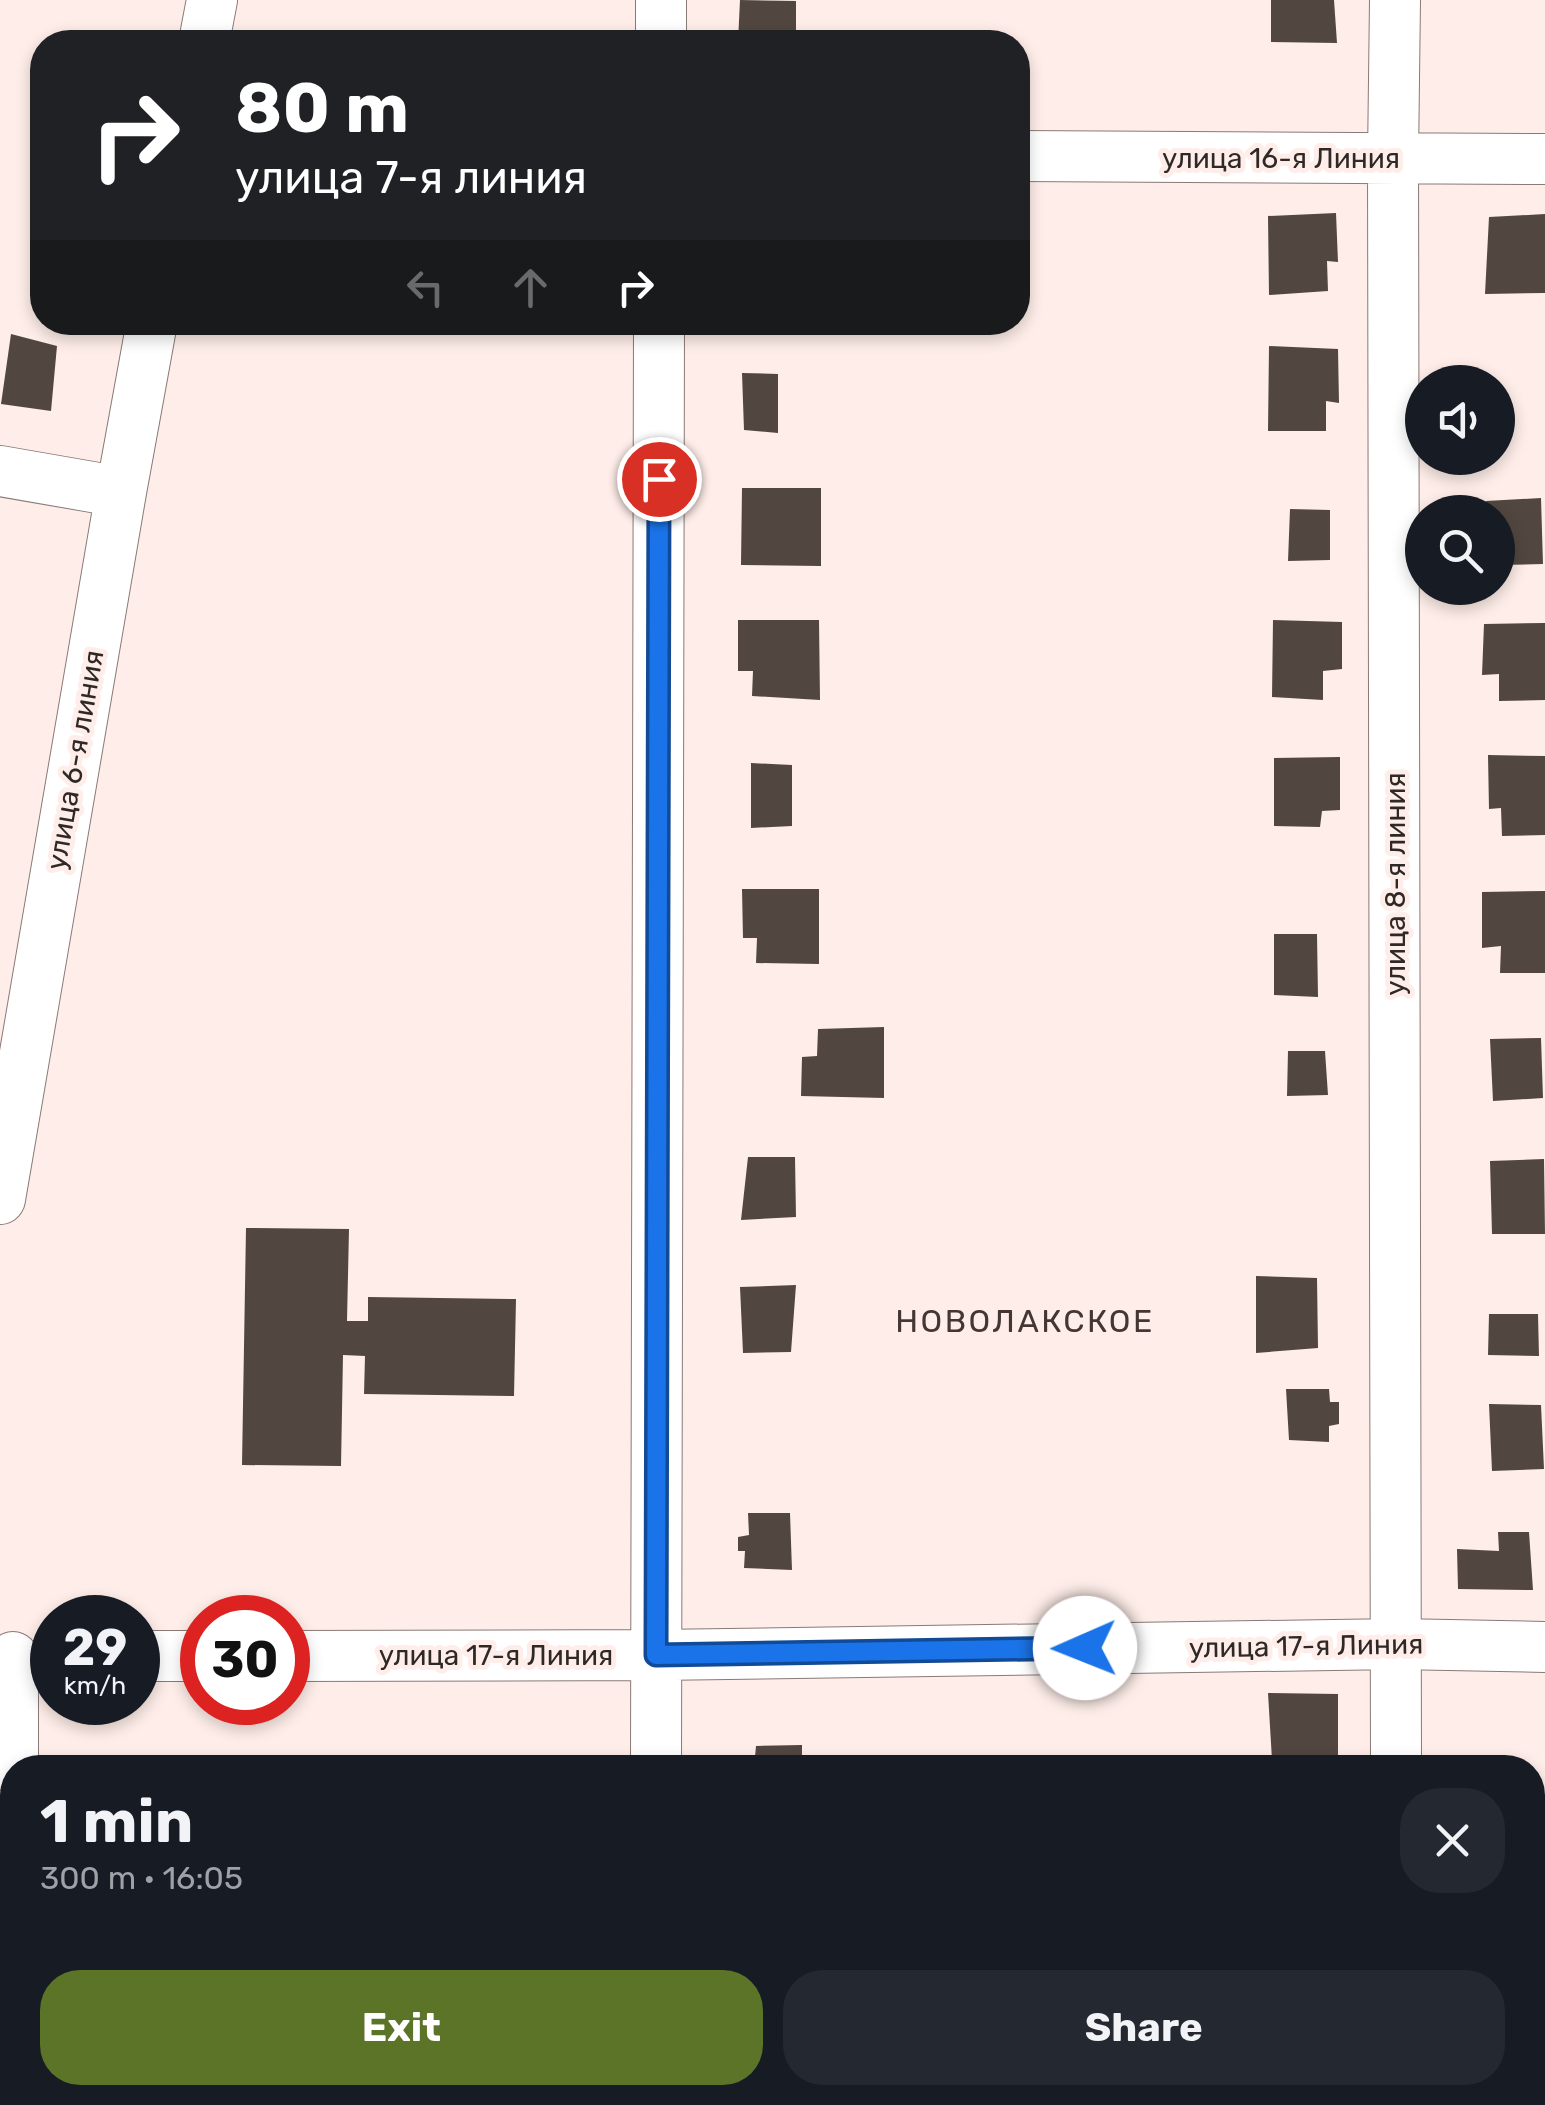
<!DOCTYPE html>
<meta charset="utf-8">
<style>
body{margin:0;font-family:Rubik,sans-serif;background:#242831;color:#f1f3f6;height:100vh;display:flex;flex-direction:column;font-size:38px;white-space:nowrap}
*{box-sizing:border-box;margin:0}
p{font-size:32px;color:#9ea1a6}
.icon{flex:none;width:55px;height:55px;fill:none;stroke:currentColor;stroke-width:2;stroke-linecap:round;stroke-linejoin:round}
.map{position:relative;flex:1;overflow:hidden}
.drawer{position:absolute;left:0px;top:1755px;width:1545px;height:350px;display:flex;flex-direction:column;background:#171b24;border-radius:40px 40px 0 0;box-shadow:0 5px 15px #0003}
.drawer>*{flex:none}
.hud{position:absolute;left:30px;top:30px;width:1000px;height:305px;border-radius:40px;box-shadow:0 5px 15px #0003;background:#202124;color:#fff;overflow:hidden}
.controls{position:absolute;left:1405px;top:365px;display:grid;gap:20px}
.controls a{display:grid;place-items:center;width:110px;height:110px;border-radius:50%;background:#171b24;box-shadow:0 5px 15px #0003;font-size:50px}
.speed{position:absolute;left:30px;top:1595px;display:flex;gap:20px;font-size:50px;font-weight:700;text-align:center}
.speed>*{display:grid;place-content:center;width:130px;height:130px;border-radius:50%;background:#171b24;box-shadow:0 5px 15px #0003;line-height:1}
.speed small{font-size:25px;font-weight:400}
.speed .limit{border:15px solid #d22;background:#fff;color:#111}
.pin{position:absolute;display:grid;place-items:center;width:85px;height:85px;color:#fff;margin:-42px;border:5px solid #fff;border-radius:50%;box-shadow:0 2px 10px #0007}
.me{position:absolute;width:110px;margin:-55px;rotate:269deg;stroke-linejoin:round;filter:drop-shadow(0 0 8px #0008)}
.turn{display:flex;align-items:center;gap:35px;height:210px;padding:0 40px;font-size:45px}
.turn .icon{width:130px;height:130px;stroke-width:2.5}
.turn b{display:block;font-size:70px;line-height:85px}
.lanes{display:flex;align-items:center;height:95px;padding:0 40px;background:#0003;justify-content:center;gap:50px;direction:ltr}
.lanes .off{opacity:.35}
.round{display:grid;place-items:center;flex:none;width:105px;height:105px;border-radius:40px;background:#242831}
.headline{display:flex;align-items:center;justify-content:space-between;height:170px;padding:0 40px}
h1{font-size:60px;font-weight:700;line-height:75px}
.cta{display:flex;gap:20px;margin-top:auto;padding:20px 40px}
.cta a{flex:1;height:115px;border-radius:40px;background:#5b7427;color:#fff;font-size:40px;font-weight:700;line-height:115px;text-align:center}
.cta a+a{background:#242831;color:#f1f3f6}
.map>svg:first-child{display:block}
.building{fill:#524740}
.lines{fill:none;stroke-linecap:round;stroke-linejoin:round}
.minor-casing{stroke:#897a76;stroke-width:52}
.minor{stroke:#fff;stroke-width:50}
.route-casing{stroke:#114b97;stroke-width:25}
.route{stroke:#1a73e8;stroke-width:18}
.labels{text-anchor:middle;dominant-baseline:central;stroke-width:10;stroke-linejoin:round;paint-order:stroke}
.street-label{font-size:28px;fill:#2e2826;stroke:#feede8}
.quarter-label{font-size:32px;letter-spacing:2.5px;fill:#433633;stroke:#feede8}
</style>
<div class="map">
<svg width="1545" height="2105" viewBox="0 0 1545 2105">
<rect width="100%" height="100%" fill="#feede8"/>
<!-- building -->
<path class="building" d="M 740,0 L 796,1 L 796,42 L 738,42 Z
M 1271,0 L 1334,0 L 1337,43 L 1271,42 Z
M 1336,213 L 1338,262 L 1327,261 L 1328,291 L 1269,295 L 1268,216 Z
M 1545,214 L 1545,293 L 1485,294 L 1489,217 Z
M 11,334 L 57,346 L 51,411 L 1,404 Z
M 1269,346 L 1338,349 L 1339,403 L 1326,401 L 1326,431 L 1268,431 Z
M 742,373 L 778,374 L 778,433 L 744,430 Z
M 742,488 L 821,488 L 821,566 L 741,565 Z
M 1541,498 L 1543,564 L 1498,565 L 1498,512 L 1487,512 L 1486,501 Z
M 1290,509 L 1330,510 L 1330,560 L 1288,561 Z
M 738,620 L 819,620 L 820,700 L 752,696 L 753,671 L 738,671 Z
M 1273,620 L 1342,622 L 1342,669 L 1323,671 L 1323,700 L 1272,697 Z
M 1545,623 L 1545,700 L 1499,701 L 1499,674 L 1482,675 L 1484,624 Z
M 1488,755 L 1545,756 L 1545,835 L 1502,836 L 1501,808 L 1489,809 Z
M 1340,757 L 1340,810 L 1322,811 L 1320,827 L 1274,826 L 1274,758 Z
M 751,763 L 792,765 L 792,826 L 751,828 Z
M 742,889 L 819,889 L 819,964 L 756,963 L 757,938 L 743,938 Z
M 1545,891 L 1545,973 L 1500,973 L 1501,946 L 1482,948 L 1482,892 Z
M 1274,934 L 1317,934 L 1318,997 L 1274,995 Z
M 884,1027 L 884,1098 L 801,1096 L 802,1057 L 817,1056 L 818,1029 Z
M 1541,1038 L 1543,1098 L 1493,1101 L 1490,1039 Z
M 1288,1051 L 1325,1051 L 1328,1095 L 1287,1096 Z
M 748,1157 L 795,1157 L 796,1217 L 741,1220 Z
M 1544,1159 L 1545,1234 L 1492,1234 L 1490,1161 Z
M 246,1228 L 349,1229 L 347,1321 L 368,1321 L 368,1297 L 516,1299 L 514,1396 L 364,1394 L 365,1356 L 343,1355 L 341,1466 L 242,1465 Z
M 1256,1276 L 1317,1278 L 1318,1348 L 1256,1353 Z
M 796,1285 L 791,1352 L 743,1353 L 740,1287 Z
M 1489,1314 L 1538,1314 L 1539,1356 L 1488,1355 Z
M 1286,1389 L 1329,1389 L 1330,1402 L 1339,1402 L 1339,1424 L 1329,1426 L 1329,1442 L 1289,1440 Z
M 1489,1404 L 1541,1405 L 1544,1469 L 1492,1471 Z
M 748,1513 L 790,1513 L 792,1570 L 744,1568 L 745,1551 L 738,1551 L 738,1537 L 749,1535 Z
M 1498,1532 L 1529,1532 L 1533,1590 L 1458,1589 L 1457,1549 L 1499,1551 Z
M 1268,1693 L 1338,1694 L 1338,1761 L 1272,1760 Z
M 802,1745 L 802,1768 L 739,1768 L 740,1757 L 755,1757 L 756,1746 Z
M 94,2092 L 158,2092 L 158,2105 L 94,2105 Z
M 538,2092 L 603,2092 L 603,2105 L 539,2105 Z
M 746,2092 L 800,2093 L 800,2105 L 745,2105 Z"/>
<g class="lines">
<defs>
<path id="minor" d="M 1395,0 L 1393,159 L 1396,1768
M 204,42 L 212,0
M 661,42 L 661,0
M 1018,156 L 1545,159
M 0,471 L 121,492
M 0,1199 L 121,492 L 152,322
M 138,1656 L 202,1656
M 288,1656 L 656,1655 L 1397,1644 L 1545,1647
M 13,1768 L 13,1657
M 656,1768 L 659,322
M 657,2092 L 657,2105
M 12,2105 L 12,1921
M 1395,2105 L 1395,2092"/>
</defs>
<!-- minor casing -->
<use href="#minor" class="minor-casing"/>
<!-- minor -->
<use href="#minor" class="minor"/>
</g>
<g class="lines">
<defs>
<path id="route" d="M 659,479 L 656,1655 L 1085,1648"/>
</defs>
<!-- route casing -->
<use href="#route" class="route-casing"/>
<!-- route -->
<use href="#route" class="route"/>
</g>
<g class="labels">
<!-- street labels -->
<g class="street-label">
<text x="1281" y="158">улица 16-я Линия</text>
<text transform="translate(75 760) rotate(-80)">улица 6-я линия</text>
<text transform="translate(1395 884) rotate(-90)">улица 8-я линия</text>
<text transform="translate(1306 1646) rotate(-1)">улица 17-я Линия</text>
<text x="496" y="1655">улица 17-я Линия</text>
</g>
<!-- quarter labels -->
<g class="quarter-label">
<text x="1025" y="1321">НОВОЛАКСКОЕ</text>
</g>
</g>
</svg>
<div class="controls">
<a><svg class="icon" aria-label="sound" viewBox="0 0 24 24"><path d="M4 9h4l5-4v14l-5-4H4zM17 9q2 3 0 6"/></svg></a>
<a><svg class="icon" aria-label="search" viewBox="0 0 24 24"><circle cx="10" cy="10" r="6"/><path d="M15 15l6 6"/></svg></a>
</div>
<div class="speed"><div>29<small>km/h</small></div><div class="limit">30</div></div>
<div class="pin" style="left:659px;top:479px;background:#d93025"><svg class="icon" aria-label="arrive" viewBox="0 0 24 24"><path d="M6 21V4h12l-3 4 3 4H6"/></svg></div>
<svg class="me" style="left:1085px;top:1648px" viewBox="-20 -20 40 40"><circle r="19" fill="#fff"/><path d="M0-13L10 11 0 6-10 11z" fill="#1a73e8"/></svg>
<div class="hud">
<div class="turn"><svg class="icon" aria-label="right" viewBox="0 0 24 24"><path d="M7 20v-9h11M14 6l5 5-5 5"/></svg><div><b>80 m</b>улица 7-я линия</div></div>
<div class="lanes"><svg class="icon off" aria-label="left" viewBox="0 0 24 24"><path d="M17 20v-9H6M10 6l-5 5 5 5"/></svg><svg class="icon off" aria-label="ahead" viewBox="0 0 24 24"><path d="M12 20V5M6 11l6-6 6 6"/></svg><svg class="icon" aria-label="right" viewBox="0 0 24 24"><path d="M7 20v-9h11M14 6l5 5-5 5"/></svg></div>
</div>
<section class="drawer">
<div class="headline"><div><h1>1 min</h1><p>300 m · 16:05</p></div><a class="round"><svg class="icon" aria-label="close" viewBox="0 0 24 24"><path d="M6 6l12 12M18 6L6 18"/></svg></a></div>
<div class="cta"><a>Exit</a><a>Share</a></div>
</section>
</div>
